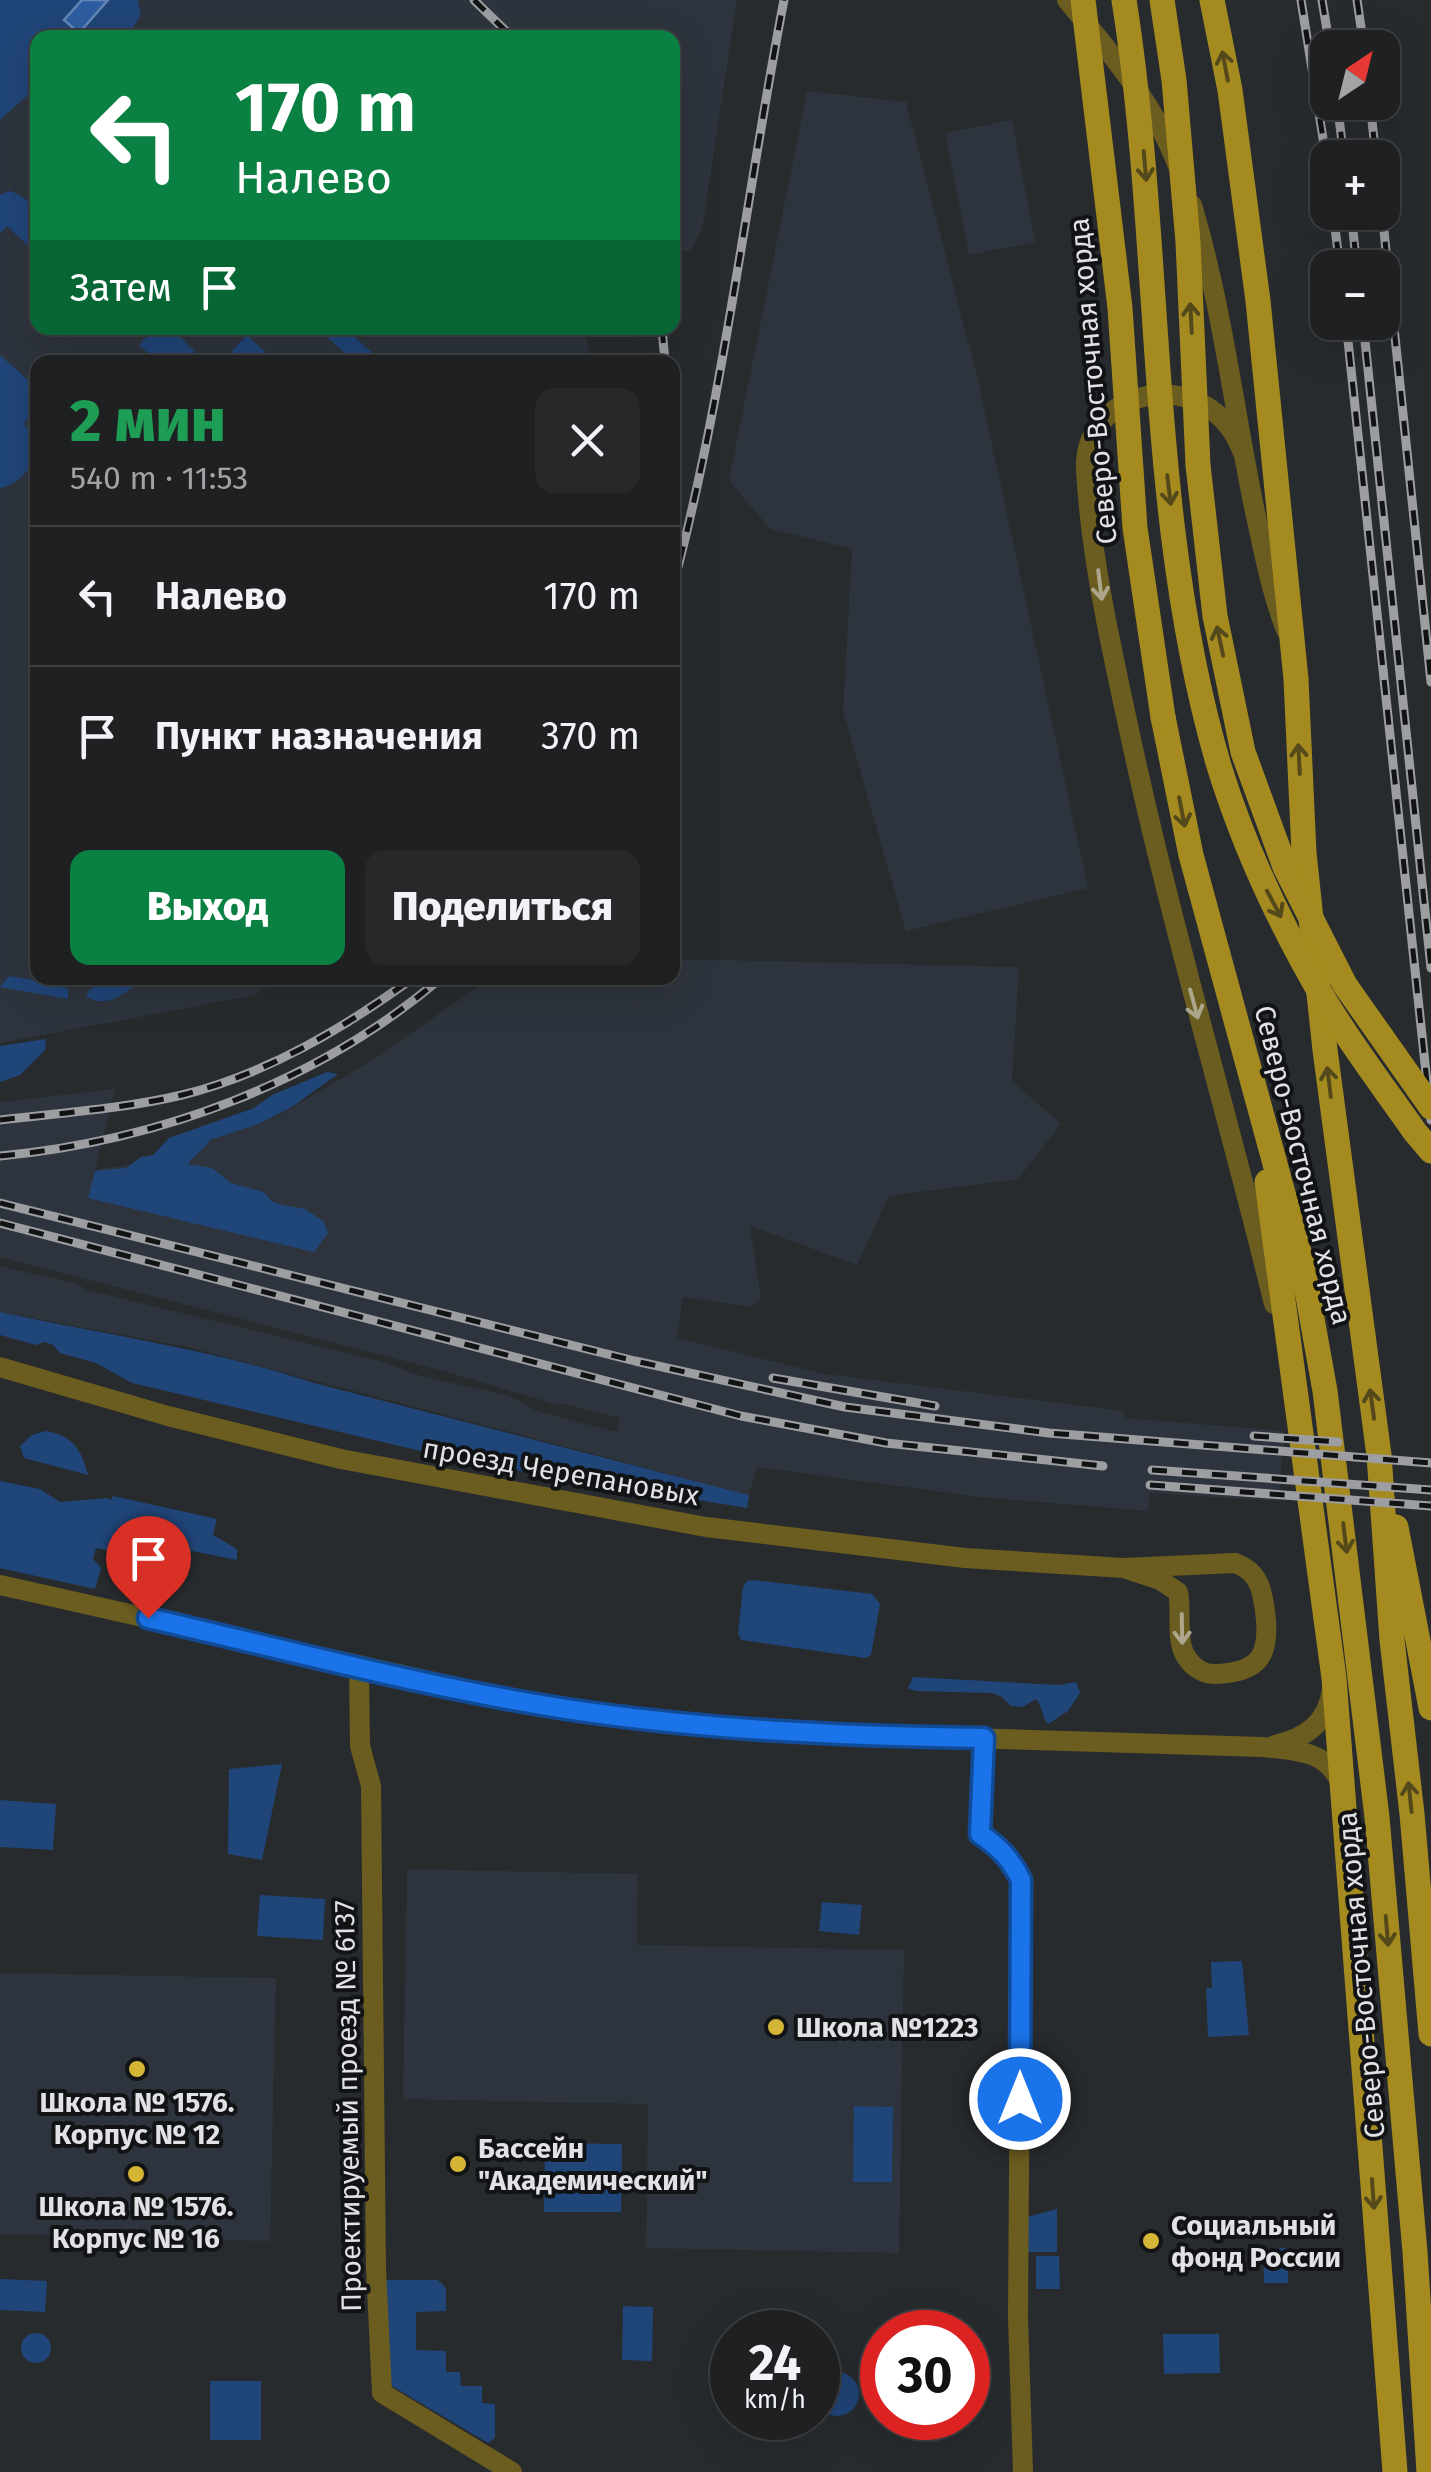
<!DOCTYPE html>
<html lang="ru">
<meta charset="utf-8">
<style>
body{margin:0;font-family:"Fira Sans",sans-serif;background:#26282a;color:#f1f3f6;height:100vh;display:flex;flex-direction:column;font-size:38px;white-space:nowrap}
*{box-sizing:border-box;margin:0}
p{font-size:32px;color:#a1a3a5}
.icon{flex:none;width:55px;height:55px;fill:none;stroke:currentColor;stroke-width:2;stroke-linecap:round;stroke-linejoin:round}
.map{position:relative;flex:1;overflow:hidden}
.side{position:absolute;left:30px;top:355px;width:650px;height:630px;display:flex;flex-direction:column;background:#1e2022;border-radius:20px;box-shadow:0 10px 40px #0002,0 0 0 2px #3c3e40}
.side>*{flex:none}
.guide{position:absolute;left:30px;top:30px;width:650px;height:305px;border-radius:20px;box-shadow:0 10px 40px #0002,0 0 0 2px #3c3e40;background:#0b8043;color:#fff;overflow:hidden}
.needle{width:65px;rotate:35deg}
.tools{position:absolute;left:1310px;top:30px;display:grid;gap:20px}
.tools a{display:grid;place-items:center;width:90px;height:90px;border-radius:20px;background:#1e2022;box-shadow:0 10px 40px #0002,0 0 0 2px #3c3e40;font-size:50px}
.speed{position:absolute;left:710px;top:2310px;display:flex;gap:20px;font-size:50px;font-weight:700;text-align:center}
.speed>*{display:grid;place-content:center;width:130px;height:130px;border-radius:50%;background:#1e2022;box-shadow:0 10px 40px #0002,0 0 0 2px #3c3e40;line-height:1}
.speed small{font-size:25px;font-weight:400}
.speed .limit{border:15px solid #d22;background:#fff;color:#111}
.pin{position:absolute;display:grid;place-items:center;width:85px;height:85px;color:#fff;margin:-102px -42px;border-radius:50% 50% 50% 0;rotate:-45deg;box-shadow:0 0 10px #0007}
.pin .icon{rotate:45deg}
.me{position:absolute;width:110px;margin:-55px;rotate:0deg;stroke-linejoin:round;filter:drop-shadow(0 0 8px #0008)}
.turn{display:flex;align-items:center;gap:35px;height:210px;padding:0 40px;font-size:45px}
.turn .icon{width:130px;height:130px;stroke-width:2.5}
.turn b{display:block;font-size:70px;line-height:85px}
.then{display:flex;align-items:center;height:95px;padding:0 40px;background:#0003;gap:20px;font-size:38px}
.round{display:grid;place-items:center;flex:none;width:105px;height:105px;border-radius:20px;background:#26282a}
.summary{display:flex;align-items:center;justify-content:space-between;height:170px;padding:0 40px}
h1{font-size:60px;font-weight:800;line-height:75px;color:#1e9e55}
.action{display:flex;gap:20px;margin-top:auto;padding:20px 40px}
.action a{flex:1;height:115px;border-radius:20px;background:#0b8043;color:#fff;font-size:40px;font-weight:800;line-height:115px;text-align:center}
.action a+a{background:#26282a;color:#f1f3f6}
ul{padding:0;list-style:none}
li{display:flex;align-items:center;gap:30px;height:140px;padding:0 40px;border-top:2px solid #3c3e40}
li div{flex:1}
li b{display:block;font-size:38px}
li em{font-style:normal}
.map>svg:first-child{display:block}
.built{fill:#2e343d}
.green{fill:#204578}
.water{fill:#2e5ea1;stroke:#6486b5;stroke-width:2.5}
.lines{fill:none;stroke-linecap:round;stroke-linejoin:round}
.minor{stroke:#6b5c1f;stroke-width:20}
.major{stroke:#a58b1f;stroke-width:25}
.rail-casing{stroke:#9c9ea1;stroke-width:9}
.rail{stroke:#121315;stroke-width:5;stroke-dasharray:15;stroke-linecap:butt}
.major-bridge{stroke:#a58b1f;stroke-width:25}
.oneway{stroke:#54491a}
.oneway2{stroke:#aca68c}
.route-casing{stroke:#114b97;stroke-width:25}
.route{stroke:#1a73e8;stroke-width:18}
.poi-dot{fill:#d5b535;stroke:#121315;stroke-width:4}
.labels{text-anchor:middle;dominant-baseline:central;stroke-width:8;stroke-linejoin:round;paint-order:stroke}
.street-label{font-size:28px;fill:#e1e2e5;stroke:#121315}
.poi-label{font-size:28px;font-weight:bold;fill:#e1e2e5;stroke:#121315;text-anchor:start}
</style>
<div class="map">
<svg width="1431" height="2472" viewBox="0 0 1431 2472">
<rect width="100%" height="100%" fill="#282b2e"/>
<!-- built -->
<path class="built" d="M 0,0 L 737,0 L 702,229 L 690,251 L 673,250 L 672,38 L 38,38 L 38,328 L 583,328 L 592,362 L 38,362 L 38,978 L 279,978 L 255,995 L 0,1043 Z
M 807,91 L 906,102 L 978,380 L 1088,888 L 906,931 L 843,711 L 852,549 L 770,529 L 729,480 Z
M 1012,120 L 1035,242 L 969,255 L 945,133 Z
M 673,959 L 1019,967 L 1012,1081 L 1061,1124 L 1018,1179 L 889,1196 L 857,1265 L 750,1226 L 761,1298 L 751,1307 L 683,1297 L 677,1338 L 825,1374 L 1124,1411 L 1124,1418 L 1284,1431 L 1279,1501 L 1150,1493 L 1148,1511 L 980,1497 L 757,1467 L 749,1495 L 187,1347 L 0,1312 L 0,1266 L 77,1284 L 87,1290 L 379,1361 L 421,1376 L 510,1396 L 536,1411 L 617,1432 L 620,1418 L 565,1404 L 558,1405 L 440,1370 L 0,1257 L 0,1102 L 115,1089 L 95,1170 L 161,1159 L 281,1114 L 379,1056 L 490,978 L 625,984 L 635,978 L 672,978 Z
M 407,1869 L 638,1874 L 637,1945 L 904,1950 L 899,2253 L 646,2248 L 648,2104 L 403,2099 Z
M 0,1973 L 276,1978 L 270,2241 L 0,2234 Z"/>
<!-- green -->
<path class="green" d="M 0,0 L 138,0 L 141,15 L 127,37 L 38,38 L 37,87 L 0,120 Z
M 9,191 C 32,197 43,216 29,237 L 37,246 L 37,254 L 7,226 L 0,234 L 0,195 Z
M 155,328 L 171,328 L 195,352 L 192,362 L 158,362 L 139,345 Z
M 337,328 L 344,328 L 383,362 L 355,362 L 328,338 Z
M 247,335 L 276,362 L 238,362 L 232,357 L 235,354 L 232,351 Z
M 0,355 L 38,389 L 37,407 L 24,424 L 37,439 C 38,461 23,484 0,488 Z
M 9,976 L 62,985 L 68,990 L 68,999 L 0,987 Z
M 118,978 L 142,978 C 127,993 106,1010 86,996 L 90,989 Z
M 46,1039 L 45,1050 L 20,1075 L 0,1082 L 0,1046 Z
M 327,1072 L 338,1074 L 292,1107 L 258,1124 L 210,1140 C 204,1151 195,1153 188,1164 L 212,1168 L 231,1183 L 264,1192 L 271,1201 L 282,1205 L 305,1209 L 324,1222 L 328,1233 L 314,1252 L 88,1198 L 95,1171 L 126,1168 L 141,1157 L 153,1155 L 169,1138 L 254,1108 L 272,1095 Z
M 0,1312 C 106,1335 211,1349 314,1383 L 749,1495 L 747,1508 L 472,1463 L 132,1383 L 96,1363 L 60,1353 L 53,1345 L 45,1342 L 36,1345 L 0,1335 Z
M 46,1431 C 72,1435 82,1450 88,1475 L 24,1458 L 20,1446 L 32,1435 Z
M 0,1481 L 40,1489 L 60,1502 L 107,1498 L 111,1500 L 113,1496 L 217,1519 L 213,1535 L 237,1549 L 237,1560 L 187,1550 L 183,1562 L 171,1564 L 96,1548 L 93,1559 L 101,1568 L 95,1589 L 0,1568 Z
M 753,1580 L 872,1594 L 880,1604 L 871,1655 L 865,1658 L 741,1640 L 738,1633 L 743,1587 L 747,1581 Z
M 913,1677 L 1059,1685 L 1076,1682 L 1080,1693 L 1068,1711 L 1048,1724 C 1041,1716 1043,1706 1036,1699 L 1023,1707 L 1011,1706 L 1002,1697 L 992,1693 L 915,1691 L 908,1688 Z
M 282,1764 L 262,1860 L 228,1854 L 229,1769 Z
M 0,1800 L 56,1804 L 53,1850 L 0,1847 Z
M 260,1895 L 325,1899 L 323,1940 L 257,1936 Z
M 822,1902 L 862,1905 L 859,1935 L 819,1931 Z
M 1242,1961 L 1249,2035 L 1208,2037 L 1206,1988 L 1212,1988 L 1211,1962 Z
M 854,2106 L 893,2107 L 892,2182 L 853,2182 Z
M 545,2143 L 622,2144 L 621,2212 L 544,2212 Z
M 1057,2209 L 1057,2252 L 1026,2252 L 1027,2217 Z
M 1288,2248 L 1288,2283 L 1264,2283 L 1263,2249 Z
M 1036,2256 L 1059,2256 L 1060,2289 L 1036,2289 Z
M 0,2279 L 47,2281 L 45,2312 L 0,2310 Z
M 387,2280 L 438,2280 L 446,2288 L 446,2311 L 416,2312 L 416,2350 L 446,2351 L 446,2372 L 460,2372 L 461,2386 L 482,2386 L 482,2403 L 495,2404 L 495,2438 L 488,2443 L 392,2386 L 386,2378 L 384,2285 Z
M 623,2306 L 653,2307 L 652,2361 L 622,2360 Z
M21 2348a15 15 0 1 1 30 0a15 15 0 1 1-30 0Z
M 1163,2334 L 1219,2334 L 1220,2373 L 1164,2374 Z
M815 2394a22 22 0 1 1 44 0a22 22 0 1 1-44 0Z
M 210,2381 L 261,2381 L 261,2440 L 210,2440 Z"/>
<!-- water -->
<path class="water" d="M 82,0 L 108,0 L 79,33 L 64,20 Z"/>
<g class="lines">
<!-- minor -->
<path class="minor" d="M 1067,0 C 1108,50 1154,103 1177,164
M 1192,205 C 1222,305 1234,410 1255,512 C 1264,552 1271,592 1286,630
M 1243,453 C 1209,360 1082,387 1086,470 C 1091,561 1112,650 1131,739 C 1172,929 1228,1115 1274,1304
M 0,1367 L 168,1416 L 341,1459 L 706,1527 L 965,1558 L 1124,1568 L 1235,1563 C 1258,1571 1262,1588 1265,1611 C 1271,1655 1260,1673 1214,1674 C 1201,1674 1190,1665 1184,1653 C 1176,1636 1182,1611 1178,1592 L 1160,1580 L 1124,1568
M 0,1585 L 492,1695 L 632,1718 L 807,1733 L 1263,1747 C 1297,1751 1328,1750 1342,1786
M 359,1667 L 360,1746 L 371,1786 L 376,2268 L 382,2393 L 512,2472
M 983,1738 L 980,1833 C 999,1847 1012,1859 1021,1880 L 1018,2317 L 1023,2472
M 1275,1745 C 1306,1738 1327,1723 1332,1690"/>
<!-- major -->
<path class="major" d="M 1212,0 L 1230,90 L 1258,301 L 1296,679 L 1304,853 L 1325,1050 L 1379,1455 L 1392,1640 L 1412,1814 L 1431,2034
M 1163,717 L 1191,855 L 1302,1263 L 1325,1391 L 1377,1817 L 1415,2252 L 1429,2472
M 1267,1182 L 1334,1678 L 1395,2472
M 1396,1527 L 1431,1708"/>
<defs>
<path id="rail" d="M 474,0 L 513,38
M 1301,0 L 1328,170
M 1322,0 L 1330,48
M 1357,0 L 1364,48
M 1337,102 L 1344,158
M 1370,102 L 1376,158
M 1333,212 L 1340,268
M 1351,212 L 1357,268
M 1382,212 L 1431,682
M 1346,322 L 1431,1120
M 1363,322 L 1431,968
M 662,328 L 665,362
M 672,590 C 724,397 746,196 784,0
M 0,1120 C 60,1113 123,1109 182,1095 C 267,1074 344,1028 413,978
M 0,1156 C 159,1141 319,1082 441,978
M 0,1203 L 635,1361 L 845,1407 L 1049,1433 L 1431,1463
M 0,1223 L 741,1416 L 886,1443 L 1103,1466
M 773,1378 L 935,1406
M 1254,1436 L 1338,1442
M 1152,1470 L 1431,1490
M 1150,1485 L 1431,1506"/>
</defs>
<!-- rail casing -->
<use href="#rail" class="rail-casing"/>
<!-- rail -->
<use href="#rail" class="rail"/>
<!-- major-bridge -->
<path class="major-bridge" d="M 1083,0 L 1120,308 L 1135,528 L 1163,717
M 1124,0 C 1164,254 1146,518 1219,766 C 1244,847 1282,928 1325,1001 C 1352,1046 1385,1089 1415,1132 L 1431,1151
M 1162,0 L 1174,80 L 1188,242 L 1198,465 L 1215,616 L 1243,752 L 1285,867 L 1345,985 L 1431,1107"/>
</g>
<!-- one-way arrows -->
<defs><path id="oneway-shaft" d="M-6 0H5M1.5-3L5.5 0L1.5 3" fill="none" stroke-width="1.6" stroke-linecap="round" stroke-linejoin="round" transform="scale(2.5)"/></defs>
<g class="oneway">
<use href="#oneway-shaft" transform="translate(1225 66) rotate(-101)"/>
<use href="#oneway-shaft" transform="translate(1145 166) rotate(85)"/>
<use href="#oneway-shaft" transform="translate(1191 318) rotate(-93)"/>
<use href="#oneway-shaft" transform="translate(1169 490) rotate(83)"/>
<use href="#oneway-shaft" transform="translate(1220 641) rotate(-102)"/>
<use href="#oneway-shaft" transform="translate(1299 759) rotate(-93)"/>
<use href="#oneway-shaft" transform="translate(1182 812) rotate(79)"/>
<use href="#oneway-shaft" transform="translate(1274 904) rotate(62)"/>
<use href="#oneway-shaft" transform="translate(1329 1082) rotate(-97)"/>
<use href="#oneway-shaft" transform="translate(1372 1404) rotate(-98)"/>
<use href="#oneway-shaft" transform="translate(1345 1538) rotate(83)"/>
<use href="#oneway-shaft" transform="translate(1410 1797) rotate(-96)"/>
<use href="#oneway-shaft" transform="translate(1387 1931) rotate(85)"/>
<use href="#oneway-shaft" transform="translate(1373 2194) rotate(86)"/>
</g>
<g class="oneway2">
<use href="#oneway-shaft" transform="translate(1100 585) rotate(83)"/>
<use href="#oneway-shaft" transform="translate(1194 1004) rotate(75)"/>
<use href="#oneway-shaft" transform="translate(1182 1629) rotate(89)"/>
</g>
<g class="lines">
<defs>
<path id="route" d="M 148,1618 C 287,1650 425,1687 566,1709 C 704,1730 844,1736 984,1738 L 980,1834 C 999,1847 1011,1859 1021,1880 L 1020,2099"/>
</defs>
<!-- route casing -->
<use href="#route" class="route-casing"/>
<!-- route -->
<use href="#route" class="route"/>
</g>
<!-- markers -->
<g class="poi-dot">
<circle cx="776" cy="2027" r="10"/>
<circle cx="137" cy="2069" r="10"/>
<circle cx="458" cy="2164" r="10"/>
<circle cx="136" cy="2174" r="10"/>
<circle cx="1151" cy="2241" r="10"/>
</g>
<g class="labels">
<!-- street labels -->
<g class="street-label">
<text transform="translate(1093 381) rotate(-95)">Северо-Восточная хорда</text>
<text transform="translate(1303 1165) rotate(76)">Северо-Восточная хорда</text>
<text transform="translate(561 1472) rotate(10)">проезд Черепановых</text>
<text transform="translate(1361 1975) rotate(-95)">Северо-Восточная хорда</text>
<text transform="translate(348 2106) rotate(-91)">Проектируемый проезд № 6137</text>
</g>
<!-- poi labels -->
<g class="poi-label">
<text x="796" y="2027">Школа №1223</text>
<text x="137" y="2102" text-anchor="middle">Школа № 1576.<tspan x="137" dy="32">Корпус № 12</tspan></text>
<text x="478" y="2148">Бассейн<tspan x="478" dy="32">"Академический"</tspan></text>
<text x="136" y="2206" text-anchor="middle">Школа № 1576.<tspan x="136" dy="32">Корпус № 16</tspan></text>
<text x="1171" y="2225">Социальный<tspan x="1171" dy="32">фонд России</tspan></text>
</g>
</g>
</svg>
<div class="tools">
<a><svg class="needle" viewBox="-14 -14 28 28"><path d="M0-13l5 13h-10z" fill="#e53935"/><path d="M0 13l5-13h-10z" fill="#a1a3a5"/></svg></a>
<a>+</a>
<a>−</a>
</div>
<div class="speed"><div>24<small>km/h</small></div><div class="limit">30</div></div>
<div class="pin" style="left:148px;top:1618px;background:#d93025"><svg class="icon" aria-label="arrive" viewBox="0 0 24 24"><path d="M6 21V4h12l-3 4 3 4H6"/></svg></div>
<svg class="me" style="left:1020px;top:2099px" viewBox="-20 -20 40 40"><circle r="17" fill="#1a73e8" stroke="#fff" stroke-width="3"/><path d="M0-11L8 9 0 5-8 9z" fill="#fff"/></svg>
<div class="guide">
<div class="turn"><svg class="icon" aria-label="left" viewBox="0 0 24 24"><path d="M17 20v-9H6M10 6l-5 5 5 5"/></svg><div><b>170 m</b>Налево</div></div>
<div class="then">Затем<svg class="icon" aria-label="arrive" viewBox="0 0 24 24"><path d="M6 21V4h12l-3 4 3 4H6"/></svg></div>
</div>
<section class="side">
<div class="summary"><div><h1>2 мин</h1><p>540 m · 11:53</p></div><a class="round"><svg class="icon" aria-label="close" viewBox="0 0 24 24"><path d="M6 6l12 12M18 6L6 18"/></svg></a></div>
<ul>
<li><svg class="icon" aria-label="left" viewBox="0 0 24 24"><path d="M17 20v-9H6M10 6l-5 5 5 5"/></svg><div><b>Налево</b></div><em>170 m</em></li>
<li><svg class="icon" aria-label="arrive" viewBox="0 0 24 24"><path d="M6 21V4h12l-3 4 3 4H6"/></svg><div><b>Пункт назначения</b></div><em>370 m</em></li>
</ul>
<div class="action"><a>Выход</a><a>Поделиться</a></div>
</section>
</div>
